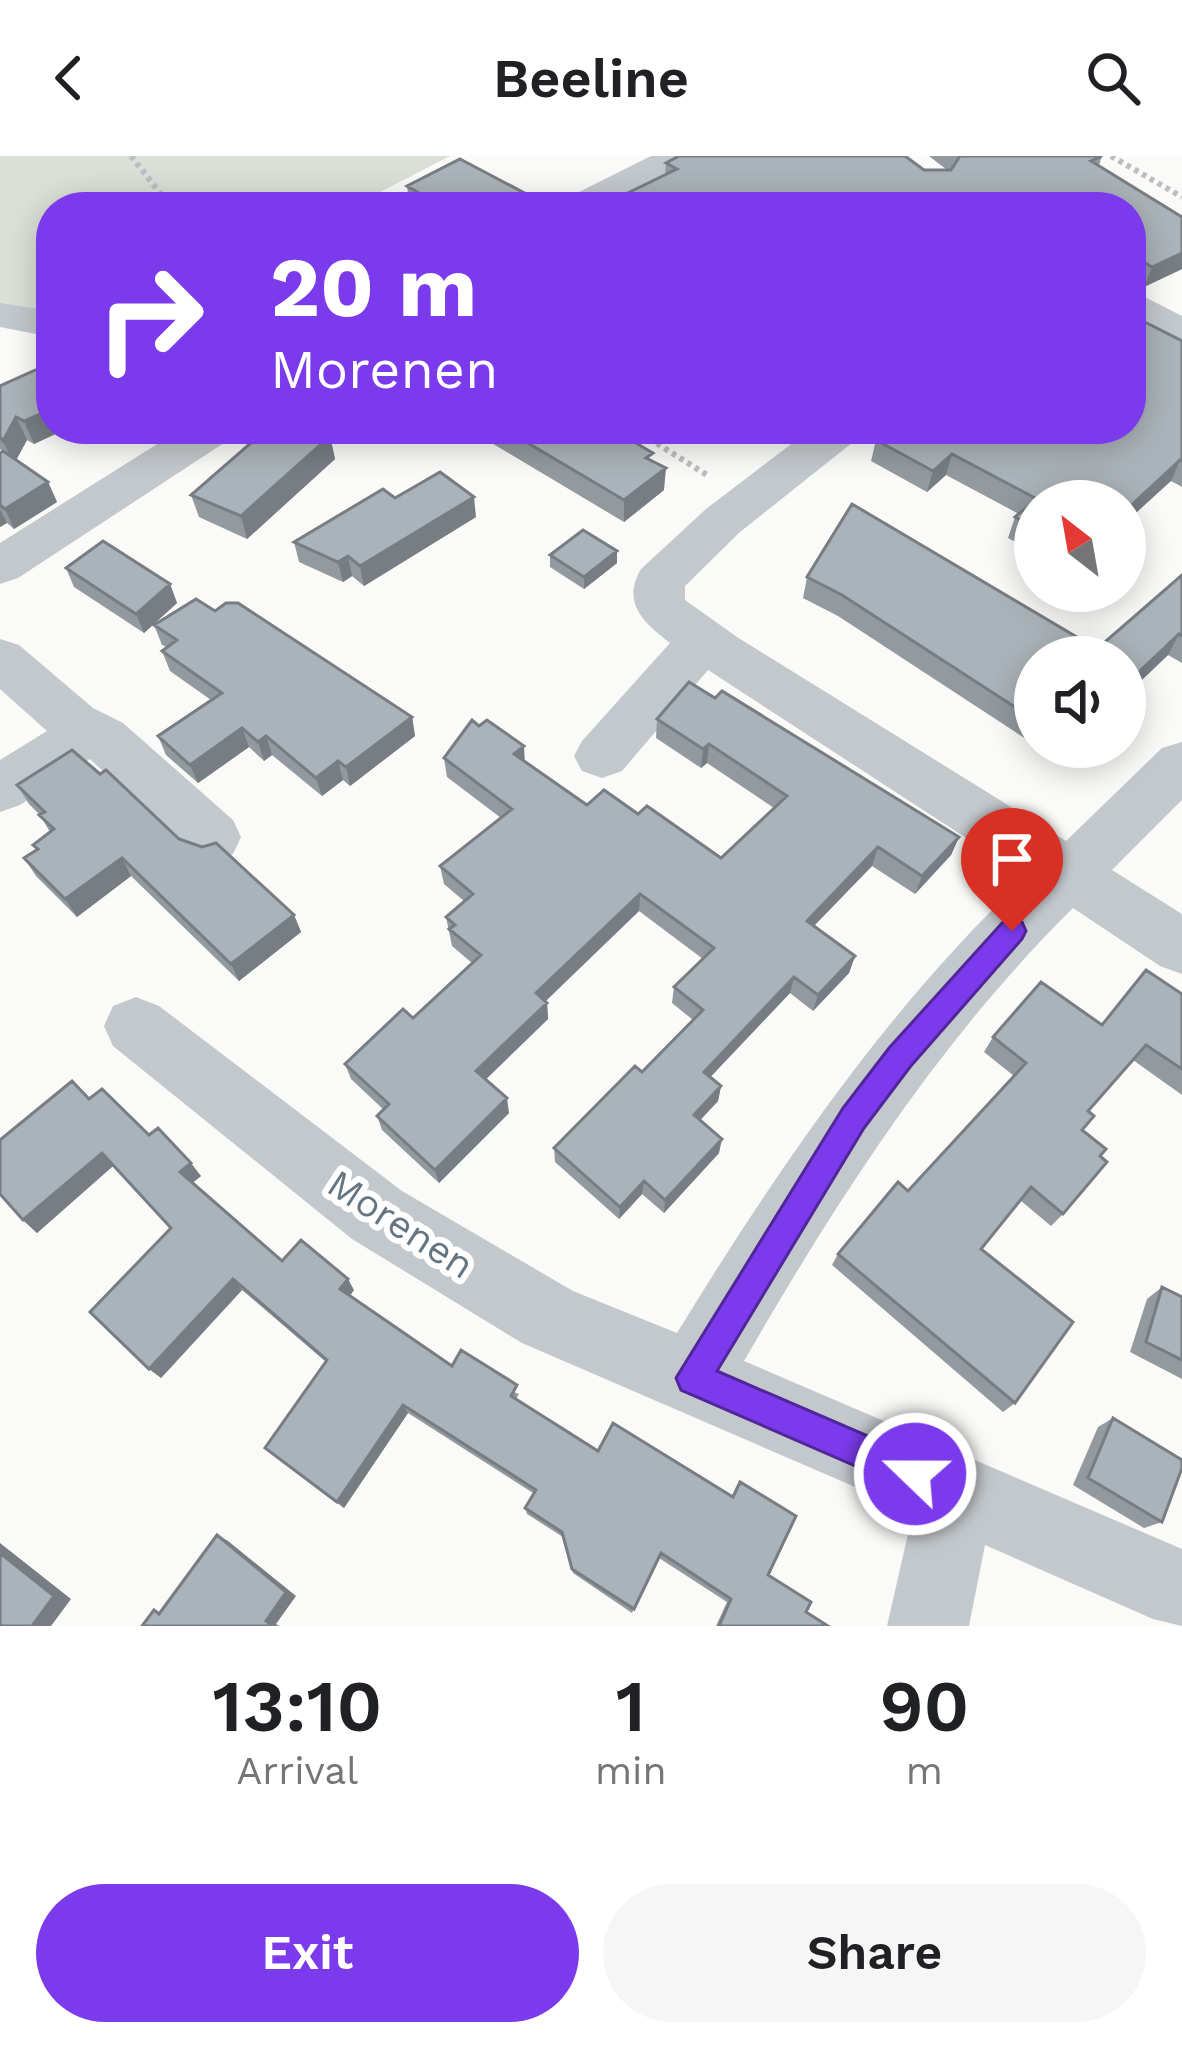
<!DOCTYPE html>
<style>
body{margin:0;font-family:"Work Sans",sans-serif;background:#f6f6f6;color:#202124;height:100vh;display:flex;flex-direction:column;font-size:45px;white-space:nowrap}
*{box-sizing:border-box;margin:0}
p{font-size:39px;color:#757577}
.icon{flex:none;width:66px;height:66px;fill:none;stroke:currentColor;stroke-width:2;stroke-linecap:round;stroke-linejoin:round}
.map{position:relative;height:1470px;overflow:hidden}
.drawer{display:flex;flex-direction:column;background:#fff;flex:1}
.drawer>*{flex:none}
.top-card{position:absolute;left:36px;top:36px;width:1110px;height:252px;border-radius:48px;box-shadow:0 6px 30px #0003;background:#7c3aed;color:#fff;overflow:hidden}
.needle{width:78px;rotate:329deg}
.fabs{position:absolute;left:1014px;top:324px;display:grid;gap:24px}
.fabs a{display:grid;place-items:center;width:132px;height:132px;border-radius:50%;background:#fff;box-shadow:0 6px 30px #0003;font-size:60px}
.pin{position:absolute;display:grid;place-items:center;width:102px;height:102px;color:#fff;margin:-123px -51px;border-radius:50% 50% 50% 0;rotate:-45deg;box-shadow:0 0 12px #0007}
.pin .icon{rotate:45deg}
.me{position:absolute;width:132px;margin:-66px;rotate:292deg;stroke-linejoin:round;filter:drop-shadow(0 0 9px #0008)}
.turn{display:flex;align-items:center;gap:42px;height:252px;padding:0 36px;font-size:54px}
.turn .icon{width:156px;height:156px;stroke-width:2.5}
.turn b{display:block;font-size:84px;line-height:102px}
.eta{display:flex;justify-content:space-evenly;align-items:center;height:204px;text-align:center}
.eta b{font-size:72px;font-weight:600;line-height:84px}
.action{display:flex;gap:24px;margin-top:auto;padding:24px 36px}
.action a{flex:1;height:138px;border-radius:72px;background:#7c3aed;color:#fff;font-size:48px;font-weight:600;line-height:138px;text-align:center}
.action a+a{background:#f6f6f6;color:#202124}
header{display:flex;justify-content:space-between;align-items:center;height:156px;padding:0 36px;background:#fff;font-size:54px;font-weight:600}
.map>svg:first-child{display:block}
.green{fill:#dadfd7}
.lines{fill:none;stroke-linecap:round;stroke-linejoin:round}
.path{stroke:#bbbfc2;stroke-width:6;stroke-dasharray:4.5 4.5;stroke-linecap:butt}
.minor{fill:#c3c8cc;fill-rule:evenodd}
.wall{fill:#929a9f}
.shaded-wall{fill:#777d82}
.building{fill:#aab3b9;stroke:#777d82;stroke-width:3}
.route{fill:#7c3aed;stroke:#51269a;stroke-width:3}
.labels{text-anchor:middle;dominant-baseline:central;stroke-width:12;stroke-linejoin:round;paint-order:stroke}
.street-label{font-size:39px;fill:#657683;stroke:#fff}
</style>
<header><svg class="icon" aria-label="back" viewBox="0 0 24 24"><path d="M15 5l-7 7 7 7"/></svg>Beeline<svg class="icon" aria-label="search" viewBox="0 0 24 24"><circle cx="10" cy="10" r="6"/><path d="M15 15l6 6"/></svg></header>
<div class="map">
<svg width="1182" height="1470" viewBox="0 0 1182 1470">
<rect width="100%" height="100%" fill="#fafaf8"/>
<!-- green -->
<path class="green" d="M 0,0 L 450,0 L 351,51 L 51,51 L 51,165 L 0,149 Z"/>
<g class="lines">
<!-- path -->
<path class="path" d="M 131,0 L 171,51
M 1111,0 L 1182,41
M 634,273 L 710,321"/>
<!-- minor -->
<path class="minor" d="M 651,0 L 699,0 L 693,8 L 609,51 L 559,51 L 565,43 Z
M 1131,134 L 1182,160 L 1182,192 L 1167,188 L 1131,165 Z
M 0,147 L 51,155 L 51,181 L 0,171 Z
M 181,273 L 237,273 L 230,283 L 18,422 L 0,428 L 0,387 Z
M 811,273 L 864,273 L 857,283 L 740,376 L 685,430 L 685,444 L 737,481 L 1066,685 L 1162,592 L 1182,586 L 1182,644 L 1112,714 L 1182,758 L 1182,818 L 1160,810 L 1073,752 C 940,883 837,1044 744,1205 L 1182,1393 L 1182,1470 L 1153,1463 L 985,1389 L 969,1470 L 887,1470 L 913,1356 L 522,1187 L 352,1083 L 113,890 L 104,870 L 113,850 L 136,841 L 159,850 L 402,1035 L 573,1135 L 677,1177 C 777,1014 886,853 1026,721 L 708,514 L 622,615 L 602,622 L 582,615 L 574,600 L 582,585 L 670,487 C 644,467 621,447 641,413 L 706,353 Z
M 0,483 L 19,489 L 93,552 L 123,567 L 233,664 L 241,681 L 233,698 L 212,705 L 191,698 L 90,603 L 20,649 L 0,656 L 0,604 L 47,575 L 0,533 Z"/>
</g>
<!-- wall -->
<path class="wall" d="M 929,0 L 1102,0 L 1099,9 L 1182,61 L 1182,113 L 1144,131 L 1131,123 L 1131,51 L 599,51 L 665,19 L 666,7 L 947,14 Z
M 407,30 L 551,51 L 410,51 Z
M 1182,185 L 1182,331 L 1171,325 L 1125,345 L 1035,345 L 1035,397 L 1008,382 L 1015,361 L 1019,358 L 946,319 L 927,336 L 871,305 L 876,284 Z
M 0,230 L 51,273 L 66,273 L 34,288 L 27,284 L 16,304 L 48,326 L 57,346 L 14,373 L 7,367 L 0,371 L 0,297 L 2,295 L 0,293 Z
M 468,273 L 612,273 L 653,305 L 664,334 L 624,366 Z
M 330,280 L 335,303 L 247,383 L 199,361 L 191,339 Z
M 476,361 L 364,430 L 352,420 L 343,426 L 299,406 L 294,386 Z
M 550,399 L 617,407 L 584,433 L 550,411 Z
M 66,412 L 170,428 L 177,447 L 144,477 L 74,431 Z
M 1182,419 L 1182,507 L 1168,499 L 1125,540 L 1125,501 L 1035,501 L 1035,589 L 838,460 L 803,442 L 807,421 L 1097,493 Z
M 215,455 L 412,561 L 415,580 L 350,630 L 343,624 L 322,640 L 272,599 L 264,605 L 249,591 L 198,627 L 166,599 L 158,580 L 211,544 L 170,515 L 162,495 L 167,491 L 162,489 L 154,469 Z
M 715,542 L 959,681 L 951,699 L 915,738 L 872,710 L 814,770 L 855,800 L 849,817 L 813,855 L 790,837 L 710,921 L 721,930 L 718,945 L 700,964 L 719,997 L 664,1057 L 642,1038 L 619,1063 L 555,1006 L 554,992 L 642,916 L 693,864 L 672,847 L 674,831 L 703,803 L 639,755 L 546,845 L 547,847 L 548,863 L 485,924 L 509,957 L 439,1027 L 382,974 L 377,960 L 384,954 L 351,923 L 345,908 L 413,862 L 472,807 L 452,790 L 446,761 L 464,745 L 444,728 L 440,710 L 501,662 L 447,621 L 444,602 L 525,606 L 587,649 L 638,658 L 721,702 L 774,652 L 707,607 L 701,612 L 656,582 L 657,563 Z
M 1037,591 L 1071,591 L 1057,604 Z
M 100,618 L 179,683 L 294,759 L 301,776 L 239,825 L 131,720 L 77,761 L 36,720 L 24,702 L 36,694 L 33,689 L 50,676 L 40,659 L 29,648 L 17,629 Z
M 1182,838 L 1182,939 L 1133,904 L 1088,955 L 1082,974 L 1100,1000 L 1063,1058 L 1051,1070 L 1020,1044 L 981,1093 L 1015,1247 L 1003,1256 L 832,1109 L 838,1098 L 908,1035 L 1014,920 L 984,896 L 993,881 L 1102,869 Z
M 89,943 L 149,979 L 201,1020 L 192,1027 L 282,1105 L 354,1134 L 350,1140 L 452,1210 L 519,1238 L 516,1243 L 768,1419 L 806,1456 L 828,1470 L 716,1470 L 727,1446 L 659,1402 L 632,1457 L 573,1417 L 563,1381 L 527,1358 L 525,1352 L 533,1337 L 408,1257 L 344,1352 L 265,1292 L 326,1206 L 242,1134 L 161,1222 L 171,1073 L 113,1010 L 37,1077 L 23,1064 Z
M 1162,1131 L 1182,1141 L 1182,1223 L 1130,1196 L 1147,1143 Z
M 1113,1262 L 1162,1366 L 1144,1372 L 1073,1329 L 1098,1271 Z"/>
<!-- shaded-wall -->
<path class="shaded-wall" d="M 1031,38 L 1027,51 L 1010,51 Z
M 1182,97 L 1182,113 L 1144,131 L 1152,111 Z
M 51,253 L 51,273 L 66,273 L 34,288 L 24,265 Z
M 16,261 L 27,284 L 14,308 L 3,285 Z
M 330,280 L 335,303 L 247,383 L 241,360 Z
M 952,298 L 946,319 L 927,336 L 933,315 Z
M 1180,304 L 1171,325 L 1125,367 L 1125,355 Z
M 666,312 L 664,334 L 624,366 L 624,344 Z
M 48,326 L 57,346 L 14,373 L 5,353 Z
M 474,341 L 476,361 L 364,430 L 360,410 Z
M 0,353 L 7,367 L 0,371 Z
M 617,395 L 617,407 L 584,433 L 584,421 Z
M 348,400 L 352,420 L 343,426 L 338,406 Z
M 170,428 L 177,447 L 144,477 L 136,458 Z
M 1179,478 L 1168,499 L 1125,540 L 1125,529 Z
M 412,561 L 415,580 L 350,630 L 346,611 Z
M 242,572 L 249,591 L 198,627 L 190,609 Z
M 266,580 L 272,599 L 264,605 L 258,586 Z
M 709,588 L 707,607 L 701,612 L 703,593 Z
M 524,590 L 525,609 L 514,598 Z
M 1063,591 L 1071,591 L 1057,604 Z
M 338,605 L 343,624 L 322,640 L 316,622 Z
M 959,681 L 951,699 L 915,738 L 922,720 Z
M 878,691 L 872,710 L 802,782 L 807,765 Z
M 122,702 L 131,720 L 77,761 L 65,743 Z
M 640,738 L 639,755 L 537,853 L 536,837 Z
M 294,759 L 301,776 L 239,825 L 231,808 Z
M 855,800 L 849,817 L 813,855 L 818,839 Z
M 794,821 L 790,837 L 701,931 L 704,916 Z
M 547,847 L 548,863 L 478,931 L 476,915 Z
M 721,930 L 718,945 L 691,974 L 694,959 Z
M 507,942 L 509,957 L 439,1027 L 435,1014 Z
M 722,983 L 719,997 L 664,1057 L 665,1044 Z
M 102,997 L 113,1010 L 37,1077 L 23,1064 Z
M 191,1007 L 201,1020 L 190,1029 L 180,1016 Z
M 644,1025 L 642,1038 L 619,1063 L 620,1051 Z
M 233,1123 L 242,1134 L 161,1222 L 149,1213 Z
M 348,1123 L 354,1134 L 346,1144 L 340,1133 Z
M 403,1249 L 408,1257 L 344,1352 L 337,1346 Z
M 217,1379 L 228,1385 L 296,1440 L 276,1468 L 279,1470 L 273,1470 L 266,1465 Z
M 0,1387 L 71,1443 L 51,1470 L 32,1470 L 0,1397 Z"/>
<!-- building -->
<path class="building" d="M 679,0 L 905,0 L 924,14 L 951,14 L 960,0 L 1102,0 L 1091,5 L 1182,61 L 1182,97 L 1152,111 L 1131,98 L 1131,51 L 1053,51 L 1031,38 L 1010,51 L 599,51 L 677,13 L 666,7 Z
M 460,3 L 551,51 L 443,51 L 407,30 Z
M 1131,159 L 1182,185 L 1182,305 L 1180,304 L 1125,355 L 1125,345 L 1035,345 L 1035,372 L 1015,361 L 1037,343 L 952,298 L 933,315 L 876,284 L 889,273 L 1131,273 Z
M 51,207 L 51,253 L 24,265 L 16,261 L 3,285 L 0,281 L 0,230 Z
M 267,273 L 313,273 L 330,280 L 241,360 L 191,339 Z
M 504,273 L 612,273 L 653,297 L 646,302 L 666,312 L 624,344 Z
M 3,295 L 48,326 L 5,353 L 0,349 L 0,297 Z
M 440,316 L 474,341 L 360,410 L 348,400 L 338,406 L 294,386 L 383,333 L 395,342 Z
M 852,348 L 1097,493 L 1182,419 L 1182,480 L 1179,478 L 1125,529 L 1125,501 L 1035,501 L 1035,564 L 842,439 L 807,421 Z
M 583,374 L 617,395 L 584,421 L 550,399 Z
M 103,385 L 170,428 L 136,458 L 66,412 Z
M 196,443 L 215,455 L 226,447 L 238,447 L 412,561 L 346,611 L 338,605 L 316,622 L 266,580 L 258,586 L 242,572 L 190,609 L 158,580 L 222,537 L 162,495 L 177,484 L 154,469 Z
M 689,526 L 715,542 L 722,535 L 959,681 L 922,720 L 878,691 L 807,765 L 855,800 L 818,839 L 794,821 L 704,916 L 721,930 L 694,959 L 722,983 L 665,1044 L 644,1025 L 620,1051 L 554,992 L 635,910 L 642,916 L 703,854 L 674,831 L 714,792 L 640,738 L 536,837 L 547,847 L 476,915 L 507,942 L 435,1014 L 377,960 L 389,948 L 345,908 L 403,853 L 413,862 L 481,799 L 449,773 L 455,769 L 446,761 L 473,738 L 440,710 L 512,653 L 444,602 L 472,564 L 479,570 L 487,564 L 524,590 L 514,598 L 587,649 L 604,634 L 638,658 L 647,650 L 721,702 L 787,640 L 709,588 L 703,593 L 657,563 Z
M 72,594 L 100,618 L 106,614 L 179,683 L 202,691 L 216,687 L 294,759 L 231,808 L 122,702 L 65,743 L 24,702 L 38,693 L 33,689 L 54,673 L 39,659 L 45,656 L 17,629 Z
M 1146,814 L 1182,838 L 1182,913 L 1146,889 L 1088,955 L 1094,960 L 1082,974 L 1106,993 L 1100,1000 L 1107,1006 L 1063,1058 L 1031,1031 L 981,1093 L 1073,1166 L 1015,1247 L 838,1098 L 898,1026 L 908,1035 L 1026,907 L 993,881 L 1041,826 L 1102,869 Z
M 72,925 L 89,943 L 102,933 L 149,979 L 158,972 L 191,1007 L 180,1016 L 282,1105 L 301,1084 L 348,1123 L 340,1133 L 452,1210 L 461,1194 L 517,1229 L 511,1240 L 598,1295 L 613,1267 L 733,1341 L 740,1326 L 796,1360 L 768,1419 L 811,1446 L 806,1456 L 828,1470 L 719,1470 L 731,1443 L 661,1397 L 634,1453 L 572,1413 L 562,1376 L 525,1352 L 536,1334 L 403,1249 L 337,1346 L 265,1292 L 327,1204 L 233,1123 L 149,1213 L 90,1156 L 171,1072 L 102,997 L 23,1064 L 0,1038 L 0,984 Z
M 1162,1131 L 1182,1141 L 1182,1204 L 1146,1186 Z
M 1113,1262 L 1182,1304 L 1182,1312 L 1162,1366 L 1088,1322 Z
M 217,1379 L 286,1436 L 266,1465 L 273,1470 L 142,1470 L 154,1454 L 159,1458 Z
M 0,1397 L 54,1440 L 32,1470 L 0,1470 Z"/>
<!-- route -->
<path class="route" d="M 1012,763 L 1022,766 L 1026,775 L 1022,783 L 910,911 L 864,972 L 717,1215 L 928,1306 L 933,1318 L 928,1331 L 915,1336 L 681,1234 L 676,1222 L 843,952 L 889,892 L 1003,766 Z"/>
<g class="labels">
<!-- street labels -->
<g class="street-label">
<text transform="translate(401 1068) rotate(33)">Morenen</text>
</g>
</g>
</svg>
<div class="fabs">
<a><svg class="needle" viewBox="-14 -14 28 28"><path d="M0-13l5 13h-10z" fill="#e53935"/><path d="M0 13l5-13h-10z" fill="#757577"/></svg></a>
<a><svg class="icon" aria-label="sound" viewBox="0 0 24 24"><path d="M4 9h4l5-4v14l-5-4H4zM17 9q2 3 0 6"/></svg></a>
</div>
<div class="pin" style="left:1012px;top:775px;background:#d93025"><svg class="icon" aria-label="arrive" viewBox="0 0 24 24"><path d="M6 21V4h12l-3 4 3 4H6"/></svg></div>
<svg class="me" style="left:915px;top:1318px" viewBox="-20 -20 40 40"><circle r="17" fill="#7c3aed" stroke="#fff" stroke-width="3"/><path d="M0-11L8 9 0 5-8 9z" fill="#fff"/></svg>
<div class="top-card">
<div class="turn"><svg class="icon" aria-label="right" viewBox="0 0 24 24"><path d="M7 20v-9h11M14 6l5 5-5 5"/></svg><div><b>20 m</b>Morenen</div></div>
</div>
</div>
<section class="drawer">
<div class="eta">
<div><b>13:10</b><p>Arrival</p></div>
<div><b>1</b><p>min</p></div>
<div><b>90</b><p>m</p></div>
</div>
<div class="action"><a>Exit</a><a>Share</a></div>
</section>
